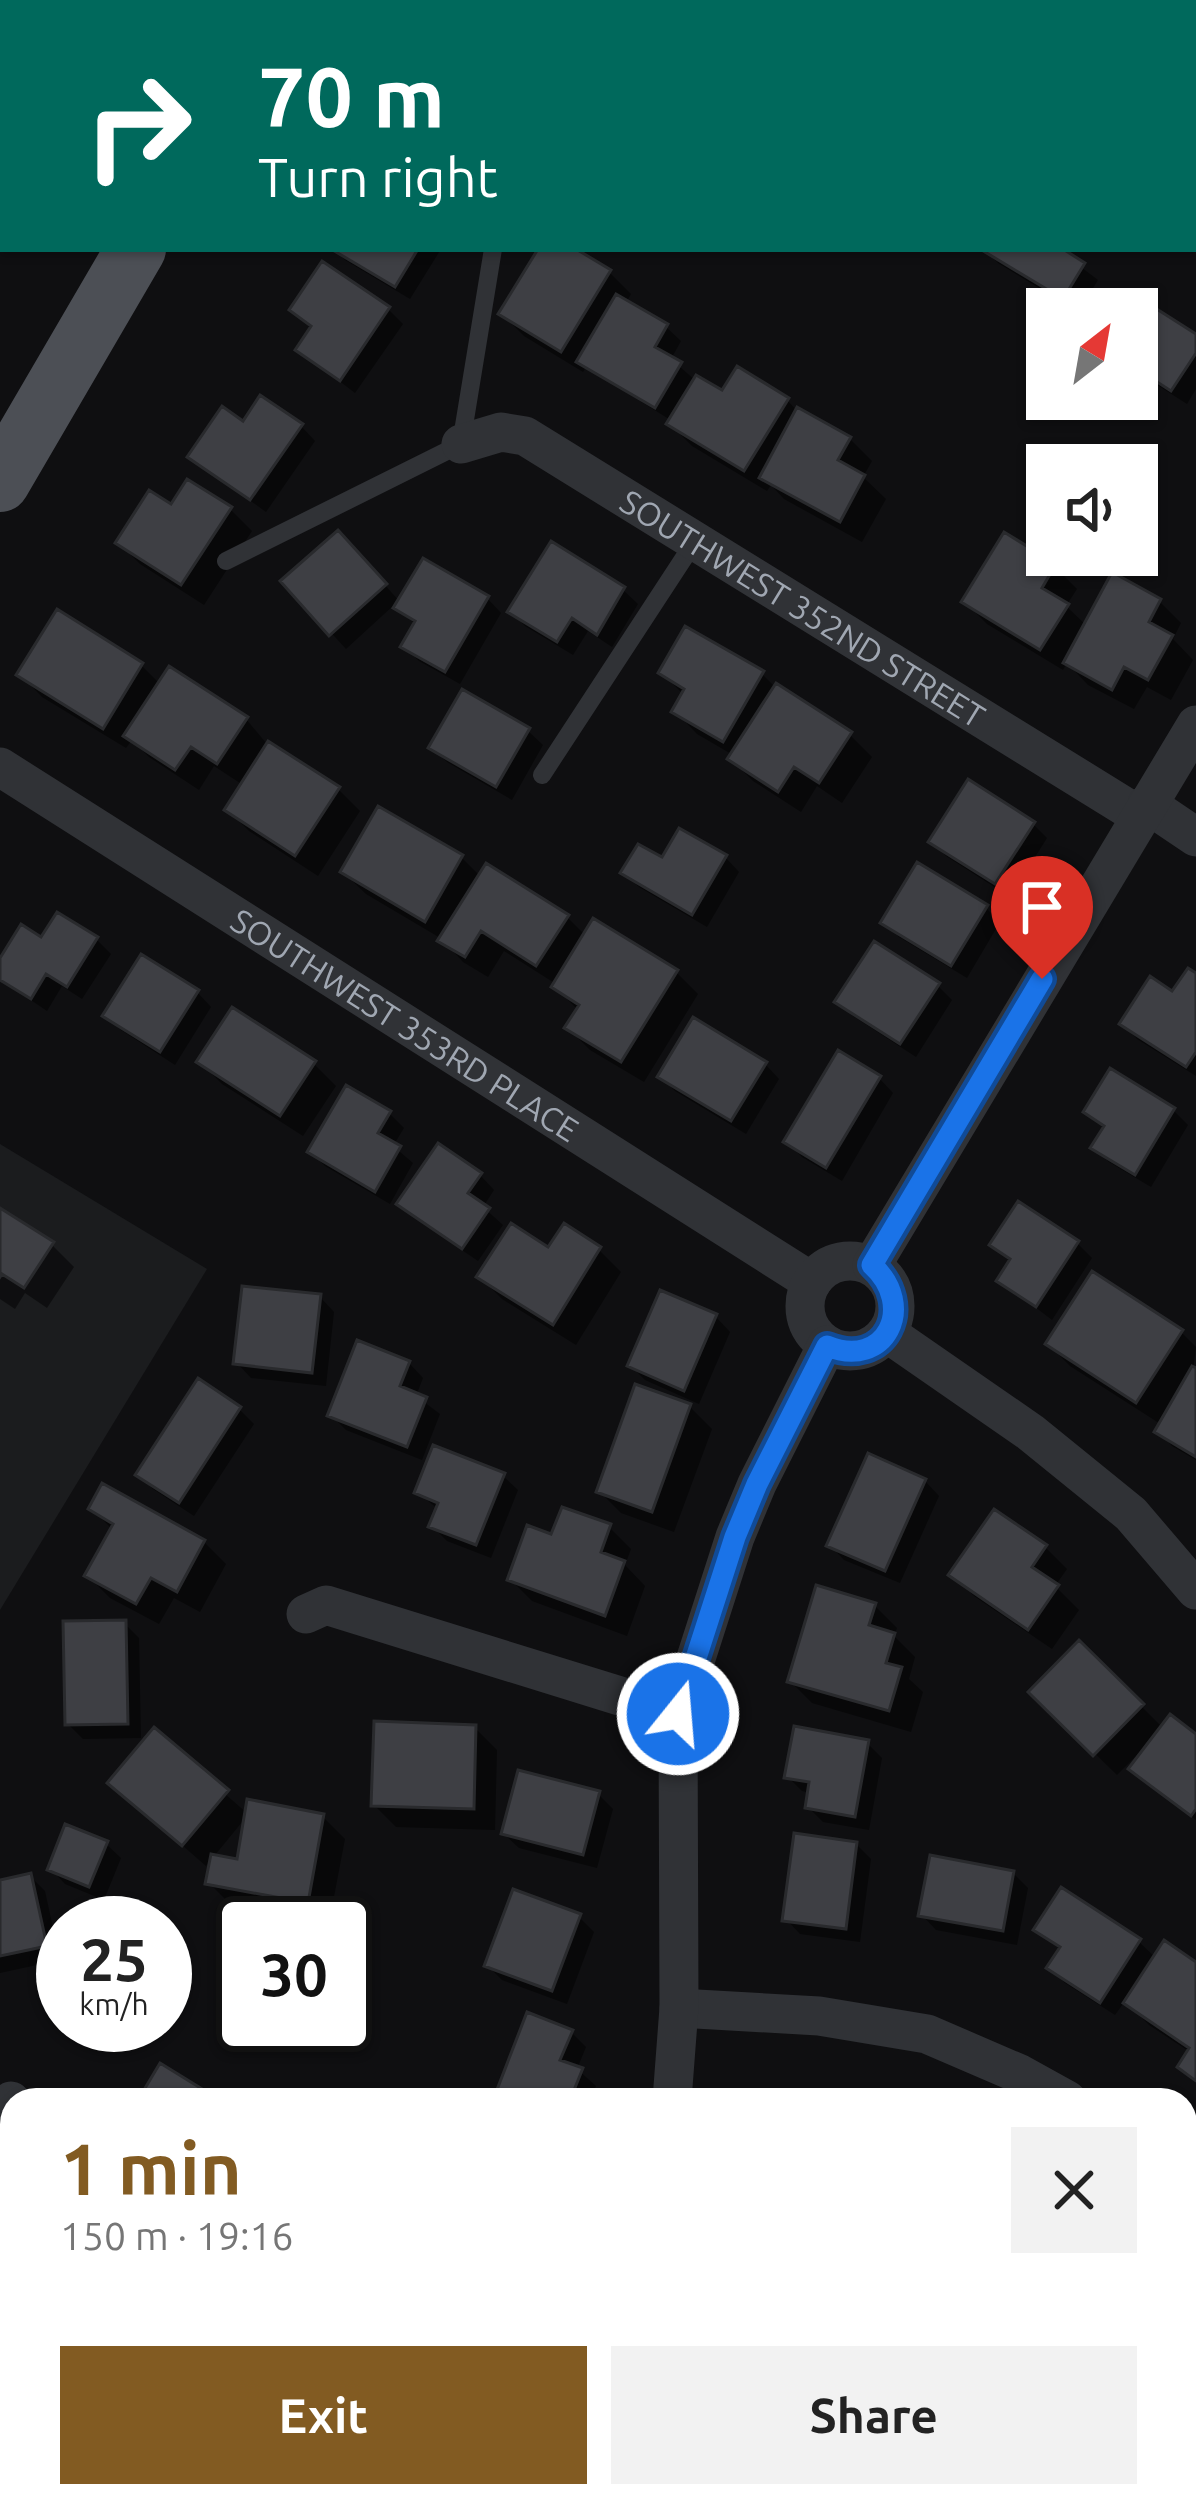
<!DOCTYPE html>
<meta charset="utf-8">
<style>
body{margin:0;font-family:Ubuntu,sans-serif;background:#f2f2f2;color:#222;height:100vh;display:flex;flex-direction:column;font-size:45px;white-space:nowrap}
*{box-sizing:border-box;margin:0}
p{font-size:39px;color:#767676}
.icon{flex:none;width:66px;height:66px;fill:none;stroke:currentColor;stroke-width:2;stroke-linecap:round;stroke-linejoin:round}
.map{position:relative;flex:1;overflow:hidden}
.sheet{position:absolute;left:0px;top:2088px;width:1197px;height:420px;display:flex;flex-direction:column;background:#fff;border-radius:36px 36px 0 0;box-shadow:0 3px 9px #0004}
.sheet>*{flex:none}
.banner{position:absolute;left:0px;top:0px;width:1197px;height:252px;box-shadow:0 3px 9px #0004;background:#00695c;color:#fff;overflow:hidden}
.needle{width:78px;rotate:31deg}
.fabs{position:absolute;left:1026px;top:288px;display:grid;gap:24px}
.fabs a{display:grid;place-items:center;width:132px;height:132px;border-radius:0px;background:#fff;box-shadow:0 3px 9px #0004;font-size:60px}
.speed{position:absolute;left:36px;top:1896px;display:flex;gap:24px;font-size:60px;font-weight:700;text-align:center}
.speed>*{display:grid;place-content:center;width:156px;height:156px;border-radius:50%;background:#fff;box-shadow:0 3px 9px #0004;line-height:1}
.speed small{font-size:30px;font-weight:400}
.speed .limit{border:6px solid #111;border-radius:18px;background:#fff;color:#111}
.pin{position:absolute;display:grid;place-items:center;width:102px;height:102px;color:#fff;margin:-123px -51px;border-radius:50% 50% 50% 0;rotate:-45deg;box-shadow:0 0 12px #0007}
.pin .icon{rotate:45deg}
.me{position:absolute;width:132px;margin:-66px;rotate:17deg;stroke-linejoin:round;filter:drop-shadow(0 0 9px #0008)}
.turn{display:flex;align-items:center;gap:42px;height:252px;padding:0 60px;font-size:54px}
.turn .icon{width:156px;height:156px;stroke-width:2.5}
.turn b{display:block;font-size:84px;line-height:102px}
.round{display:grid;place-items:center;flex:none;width:126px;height:126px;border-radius:0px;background:#f2f2f2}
.overview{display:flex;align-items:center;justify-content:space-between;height:204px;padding:0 60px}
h1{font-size:72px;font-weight:700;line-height:90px;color:#825b22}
.cta{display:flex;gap:24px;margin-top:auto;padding:24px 60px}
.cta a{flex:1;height:138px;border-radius:0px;background:#825b22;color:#fff;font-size:48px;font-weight:700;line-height:138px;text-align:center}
.cta a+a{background:#f2f2f2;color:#222}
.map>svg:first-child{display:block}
.built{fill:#1b1c1e}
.shadow{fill:#0007}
.building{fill:#3e3f44;stroke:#292a2d;stroke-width:3}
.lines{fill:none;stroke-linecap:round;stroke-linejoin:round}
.lane{stroke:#303236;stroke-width:18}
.street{stroke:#303236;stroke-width:39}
.primary{stroke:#4c4f55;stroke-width:60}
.route-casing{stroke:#114b97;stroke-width:30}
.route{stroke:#1a73e8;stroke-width:21}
.labels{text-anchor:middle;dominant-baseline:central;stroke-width:9;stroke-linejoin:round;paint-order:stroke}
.street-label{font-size:33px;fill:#a0a7b2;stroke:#0a0b0c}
</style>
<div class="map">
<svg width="1196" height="2508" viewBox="0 0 1196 2508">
<rect width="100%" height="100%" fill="#0f0f11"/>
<!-- built -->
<path class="built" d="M 0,1144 L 207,1269 L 0,1610 Z"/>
<!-- shadow -->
<path class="shadow" d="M 568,0 L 648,0 L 651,3 L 573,3 Z
M 1018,0 L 1108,0 L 1112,3 L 1023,3 Z
M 1194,57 L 1196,59 L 1194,105 Z
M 334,249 L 441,249 L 410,299 L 345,260 Z
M 541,249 L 570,249 L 609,272 L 631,294 L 626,303 L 666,327 L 681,341 L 671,359 L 696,381 L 723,394 L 787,400 L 797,411 L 850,439 L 872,461 L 863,477 L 886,499 L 862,542 L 784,499 L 771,485 L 767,491 L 692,446 L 670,424 L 672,421 L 586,367 L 583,372 L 524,336 L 502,314 Z
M 984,249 L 1057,249 L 1098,280 L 1080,309 L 1073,309 L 998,263 Z
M 1131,296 L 1196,338 L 1196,389 L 1187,404 L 1137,372 L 1137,309 L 1122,309 Z
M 388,309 L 403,324 L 355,393 L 299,350 L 313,329 L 293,310 Z
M 301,426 L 315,441 L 266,512 L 191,457 Z
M 172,508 L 230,509 L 252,531 L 204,605 L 140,564 L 118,542 Z
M 1005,536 L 1055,567 L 1077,589 L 1066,606 L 1087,626 L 1159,601 L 1181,623 L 1173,639 L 1193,660 L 1171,700 L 1147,687 L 1134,709 L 1088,685 L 1067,663 L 1063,670 L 987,624 L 965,602 Z
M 352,548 L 400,602 L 487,598 L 501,613 L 460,684 L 419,661 L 404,646 L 416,625 L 394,605 L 346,649 L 284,581 Z
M 623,590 L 638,604 L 612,647 L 588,631 L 573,655 L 525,626 L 511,612 Z
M 141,665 L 160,684 L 246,719 L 266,743 L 338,789 L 360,811 L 318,876 L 249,831 L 227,809 L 243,785 L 214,766 L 199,790 L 149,757 L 132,740 L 126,748 L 42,697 L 20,674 Z
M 662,673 L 762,674 L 776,688 L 850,735 L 872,757 L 842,803 L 817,786 L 801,812 L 753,781 L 731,759 L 733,755 L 697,734 L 675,711 L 684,695 Z
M 528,731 L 543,745 L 512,800 L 447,762 L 432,748 Z
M 379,810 L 462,858 L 481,877 L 567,917 L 586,936 L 676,972 L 698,994 L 644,1082 L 590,1050 L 568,1028 L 579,1011 L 555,987 L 556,984 L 504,951 L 488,977 L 463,962 L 442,939 L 366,894 L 343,872 Z
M 1033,824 L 1047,838 L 1010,897 L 946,856 L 932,842 Z
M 725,857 L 739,872 L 707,927 L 639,887 L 624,873 L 663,861 Z
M 986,908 L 1000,922 L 967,978 L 899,937 L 884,923 Z
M 96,939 L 111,954 L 82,999 L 62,986 L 47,1011 L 0,979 L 0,964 L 42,941 Z
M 1196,977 L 1196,1076 L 1137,1039 L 1123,1024 Z
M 938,986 L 952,1000 L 916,1057 L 853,1016 L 838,1001 Z
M 197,992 L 211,1007 L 175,1065 L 121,1030 L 106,1016 Z
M 200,1062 L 314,1064 L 336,1086 L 303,1136 L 222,1084 Z
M 765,1064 L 779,1079 L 746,1134 L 675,1091 L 660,1076 Z
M 879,1078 L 893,1093 L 842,1181 L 802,1157 L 787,1142 Z
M 1173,1110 L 1188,1125 L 1151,1187 L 1109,1162 L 1094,1148 L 1106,1129 L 1087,1112 Z
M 389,1113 L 404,1128 L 393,1146 L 413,1163 L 390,1204 L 325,1166 L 311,1152 Z
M 480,1175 L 494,1190 L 483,1207 L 503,1225 L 478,1261 L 415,1218 L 400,1203 Z
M 0,1212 L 52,1245 L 74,1267 L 47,1308 L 25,1293 L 15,1309 L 0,1299 Z
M 1077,1243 L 1092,1258 L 1052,1320 L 1000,1280 L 1011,1262 L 993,1245 Z
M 599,1250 L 621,1272 L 576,1345 L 502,1299 L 480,1277 Z
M 320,1297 L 334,1312 L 326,1386 L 251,1378 L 237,1363 Z
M 716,1317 L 730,1332 L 699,1404 L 645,1380 L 631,1366 Z
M 1181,1332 L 1196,1347 L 1193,1370 L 1196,1460 L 1172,1446 L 1158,1431 L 1162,1425 L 1070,1366 L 1048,1344 Z
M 409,1363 L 423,1378 L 416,1396 L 440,1414 L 422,1460 L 346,1430 L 331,1415 Z
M 690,1407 L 712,1429 L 674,1532 L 621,1513 L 599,1491 Z
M 239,1409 L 254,1424 L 194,1516 L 153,1489 L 139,1475 Z
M 503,1476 L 518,1490 L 491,1558 L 447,1541 L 432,1526 L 438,1509 L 417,1492 Z
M 925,1481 L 939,1496 L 900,1583 L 844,1560 L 830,1545 Z
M 92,1509 L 204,1542 L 226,1564 L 200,1612 L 174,1598 L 159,1624 L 110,1598 L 88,1576 L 113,1530 Z
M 609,1527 L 631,1549 L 625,1565 L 645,1586 L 627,1636 L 532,1601 L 510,1579 L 553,1538 Z
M 1045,1547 L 1067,1569 L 1055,1586 L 1079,1610 L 1052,1649 L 974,1596 L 952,1574 Z
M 875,1606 L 897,1628 L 894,1636 L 915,1657 L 909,1679 L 923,1692 L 911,1732 L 812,1703 L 790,1681 Z
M 124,1623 L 139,1638 L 141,1738 L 83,1739 L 68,1724 Z
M 1079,1644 L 1163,1728 L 1196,1737 L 1196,1820 L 1132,1769 L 1142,1755 L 1139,1753 L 1117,1775 L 1032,1692 Z
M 475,1728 L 497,1750 L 495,1830 L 396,1827 L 374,1805 Z
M 154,1732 L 248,1814 L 323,1817 L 345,1839 L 329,1923 L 231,1905 L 209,1883 L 239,1862 L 247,1816 L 206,1866 L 111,1783 Z
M 867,1743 L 882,1758 L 869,1830 L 823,1822 L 808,1807 L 811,1793 L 802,1791 L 788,1777 Z
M 598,1794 L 613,1809 L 597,1868 L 519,1848 L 504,1834 Z
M 106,1844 L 121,1858 L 104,1900 L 65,1884 L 51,1869 Z
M 856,1844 L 871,1859 L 860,1942 L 800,1934 L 786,1919 Z
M 1013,1873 L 1028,1888 L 1017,1945 L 936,1930 L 922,1915 Z
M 30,1876 L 45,1891 L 60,1960 L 0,1973 L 0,1883 Z
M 579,1917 L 594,1932 L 567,2004 L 502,1980 L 488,1966 Z
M 1037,1930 L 1139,1942 L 1156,1958 L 1196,1965 L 1196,2083 L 1180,2067 L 1190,2052 L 1149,2025 L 1125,2001 L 1115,2015 L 1065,1983 L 1050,1968 L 1061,1950 Z
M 165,1961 L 191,1982 L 165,2028 L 159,2025 L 165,2025 Z
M 345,2004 L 360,2016 L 342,2044 L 313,2025 L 345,2025 Z
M 571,2032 L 586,2047 L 577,2069 L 596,2086 L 590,2100 L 496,2100 Z
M 0,2270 L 12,2277 L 12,2405 L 0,2398 Z
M 1185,2345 L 1196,2351 L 1196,2419 L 1185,2413 Z
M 147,2496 L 340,2496 L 338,2501 L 349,2508 L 165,2508 Z
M 640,2496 L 730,2496 L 742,2508 L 633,2508 Z"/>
<!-- building -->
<path class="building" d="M 573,0 L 631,0 L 630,3 Z
M 1022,0 L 1110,0 L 1108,3 Z
M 331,249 L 418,249 L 395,287 Z
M 538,249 L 576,249 L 611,270 L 561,352 L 498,314 Z
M 980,249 L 1063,249 L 1085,263 L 1063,299 Z
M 322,261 L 390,307 L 340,381 L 295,350 L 311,326 L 289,310 Z
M 1130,292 L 1196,334 L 1196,353 L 1171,391 L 1137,369 L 1137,309 L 1119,309 Z
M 616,294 L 668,324 L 655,347 L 682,362 L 655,408 L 576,362 Z
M 737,366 L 789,398 L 744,471 L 666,424 L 696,375 L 722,390 Z
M 260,395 L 303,424 L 250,500 L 187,457 L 222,406 L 243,421 Z
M 797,407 L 851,437 L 838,460 L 865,475 L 840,522 L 759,478 Z
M 187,479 L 232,507 L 181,585 L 115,543 L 149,490 L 171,504 Z
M 338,530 L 387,584 L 329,636 L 280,581 Z
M 1004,532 L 1056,564 L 1042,588 L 1069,604 L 1040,650 L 961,602 Z
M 551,541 L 625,587 L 597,635 L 572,618 L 557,642 L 507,612 Z
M 423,558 L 489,596 L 445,672 L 400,647 L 415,621 L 393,608 Z
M 1112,572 L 1161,599 L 1149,622 L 1173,635 L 1148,680 L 1124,667 L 1112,690 L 1063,663 Z
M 57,609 L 143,663 L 103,729 L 16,675 Z
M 685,626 L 764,671 L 723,742 L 671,712 L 684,689 L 658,673 Z
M 169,666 L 248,717 L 217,764 L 191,747 L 175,770 L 123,736 Z
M 776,683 L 852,732 L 819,783 L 794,767 L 778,792 L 727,759 Z
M 462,689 L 530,728 L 496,787 L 428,748 Z
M 268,741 L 340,787 L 295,856 L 224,810 Z
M 968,779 L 1035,822 L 995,884 L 928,842 Z
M 378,806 L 463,855 L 425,922 L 340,872 Z
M 679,828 L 727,855 L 692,915 L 620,873 L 638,844 L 662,857 Z
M 917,862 L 988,905 L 951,966 L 880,923 Z
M 486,863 L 569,915 L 536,966 L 481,931 L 465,957 L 437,941 Z
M 57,912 L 98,937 L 67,987 L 46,974 L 31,999 L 0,980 L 0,958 L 21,924 L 41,937 Z
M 593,918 L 678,970 L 621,1062 L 564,1028 L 579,1005 L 551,987 Z
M 874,941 L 940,983 L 900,1044 L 834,1002 Z
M 141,954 L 199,990 L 160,1052 L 102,1016 Z
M 1188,968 L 1196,973 L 1196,1052 L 1186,1067 L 1119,1024 L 1150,976 L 1172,991 Z
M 232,1007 L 316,1061 L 280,1116 L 196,1062 Z
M 693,1017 L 767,1062 L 731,1121 L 657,1077 Z
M 838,1050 L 881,1076 L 826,1168 L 783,1142 Z
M 1110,1068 L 1175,1108 L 1135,1175 L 1090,1148 L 1104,1126 L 1083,1112 Z
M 346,1085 L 391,1111 L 378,1133 L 401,1146 L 375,1192 L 307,1152 Z
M 438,1143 L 482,1173 L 468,1193 L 490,1208 L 462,1249 L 396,1204 Z
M 1018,1201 L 1079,1241 L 1036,1307 L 996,1281 L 1010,1259 L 989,1245 Z
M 0,1208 L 54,1242 L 24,1288 L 2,1274 L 0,1277 Z
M 511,1223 L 548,1247 L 564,1223 L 601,1247 L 553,1325 L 476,1277 Z
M 1092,1271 L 1183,1330 L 1136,1403 L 1045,1344 Z
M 242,1286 L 321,1294 L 312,1373 L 233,1364 Z
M 660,1290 L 717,1314 L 684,1391 L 627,1366 Z
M 357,1340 L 410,1361 L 400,1386 L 427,1397 L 407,1447 L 327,1416 Z
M 1192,1366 L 1196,1368 L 1196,1457 L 1154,1432 Z
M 198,1378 L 241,1407 L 179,1503 L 135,1475 Z
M 635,1384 L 691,1404 L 652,1512 L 596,1492 Z
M 433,1445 L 505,1473 L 476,1545 L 428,1527 L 438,1503 L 414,1493 Z
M 868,1453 L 926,1479 L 885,1571 L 826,1546 Z
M 102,1483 L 205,1540 L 177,1592 L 151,1578 L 136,1604 L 84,1576 L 113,1524 L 88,1509 Z
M 562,1507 L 611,1524 L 601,1552 L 625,1561 L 605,1616 L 507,1580 L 527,1525 L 551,1534 Z
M 994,1509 L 1047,1545 L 1032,1567 L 1059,1585 L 1028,1630 L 948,1575 Z
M 816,1585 L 876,1603 L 869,1625 L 895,1633 L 886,1663 L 902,1667 L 889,1711 L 787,1682 Z
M 126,1620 L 128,1724 L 65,1725 L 63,1621 Z
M 1079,1640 L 1144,1704 L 1093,1756 L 1028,1692 Z
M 1170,1714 L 1196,1734 L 1196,1809 L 1191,1816 L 1128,1769 Z
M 374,1721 L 476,1725 L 474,1809 L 371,1806 Z
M 794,1726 L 869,1740 L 855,1817 L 805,1808 L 809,1782 L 784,1778 Z
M 154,1727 L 229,1790 L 182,1846 L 107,1783 Z
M 518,1770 L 600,1791 L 583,1855 L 501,1834 Z
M 247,1799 L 324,1814 L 308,1903 L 205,1884 L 211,1854 L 237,1859 Z
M 65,1824 L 108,1841 L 89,1887 L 47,1870 Z
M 794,1833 L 857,1842 L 846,1929 L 782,1921 Z
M 930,1855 L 1014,1871 L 1003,1931 L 918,1916 Z
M 31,1873 L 47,1946 L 0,1956 L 0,1880 Z
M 1061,1887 L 1141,1939 L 1100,2003 L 1046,1968 L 1060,1947 L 1033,1930 Z
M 513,1889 L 581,1914 L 552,1991 L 484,1966 Z
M 1164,1940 L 1196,1962 L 1196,2081 L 1177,2067 L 1189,2048 L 1123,2003 Z
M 165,1957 L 178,1965 L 165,1988 Z
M 527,2012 L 573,2030 L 560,2060 L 583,2068 L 570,2100 L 493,2100 Z
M 311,2025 L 344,2025 L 335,2040 Z
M 160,2063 L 220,2100 L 138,2100 Z
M 0,2266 L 12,2273 L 12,2399 L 0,2391 Z
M 1185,2342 L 1196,2348 L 1196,2380 L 1185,2400 Z
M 153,2496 L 195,2496 L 187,2508 L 172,2508 Z
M 226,2496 L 317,2496 L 309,2508 L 217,2508 Z
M 636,2496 L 726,2496 L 719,2508 L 629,2508 Z
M 1055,2496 L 1093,2496 L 1113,2508 L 1047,2508 Z"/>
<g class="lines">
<!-- lane -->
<path class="lane" d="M 24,3 L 26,0
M 0,42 L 3,38
M 226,561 L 461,444 L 493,249
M 542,775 L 695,541"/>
<!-- street -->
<g class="street">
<path d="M 846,0 L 850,3"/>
<path d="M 1194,219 L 1196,220"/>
<path id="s1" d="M 461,444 L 501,432 L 525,436 L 1140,816"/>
<path id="s2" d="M 0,767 L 812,1282"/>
<path d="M 1147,804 L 1196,837"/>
<circle cx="850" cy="1306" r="45"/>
<path d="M 872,1265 L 1196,725"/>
<path d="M 887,1333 L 1030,1432 L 1131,1514 L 1196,1590"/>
<path d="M 306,1614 L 326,1605 L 678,1714"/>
<path d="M 679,2008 L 819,2016 L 927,2034 L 1020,2074 L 1067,2100"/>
<path d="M 672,2100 L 679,2008 L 678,1714 L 735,1537 L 757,1484 L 827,1345"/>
<path d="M 11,2101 L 7,2134 L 12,2153"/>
<path d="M 1185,2175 L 1196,2182"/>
<path d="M 495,2496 L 512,2507"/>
</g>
<!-- primary -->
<path class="primary" d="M 280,3 L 282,0
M 0,482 L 136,249"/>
</g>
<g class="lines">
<defs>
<path id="route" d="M 678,1714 L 735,1537 L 757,1484 L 827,1346 C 886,1370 917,1306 872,1265 L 1042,979"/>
</defs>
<!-- route casing -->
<use href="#route" class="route-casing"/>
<!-- route -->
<use href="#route" class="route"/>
</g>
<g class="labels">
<!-- street labels -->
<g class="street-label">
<text stroke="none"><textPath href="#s1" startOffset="393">SOUTHWEST 352ND STREET</textPath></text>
<text stroke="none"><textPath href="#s2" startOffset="480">SOUTHWEST 353RD PLACE</textPath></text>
</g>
</g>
</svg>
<div class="fabs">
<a><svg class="needle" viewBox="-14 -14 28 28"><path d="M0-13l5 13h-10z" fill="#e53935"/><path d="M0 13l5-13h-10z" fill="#767676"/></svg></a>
<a><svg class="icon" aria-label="sound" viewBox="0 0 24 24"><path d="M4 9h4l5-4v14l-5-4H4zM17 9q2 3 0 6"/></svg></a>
</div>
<div class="speed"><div>25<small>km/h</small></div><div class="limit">30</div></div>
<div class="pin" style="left:1042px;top:979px;background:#d93025"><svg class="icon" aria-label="arrive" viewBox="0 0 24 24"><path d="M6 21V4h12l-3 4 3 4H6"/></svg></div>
<svg class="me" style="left:678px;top:1714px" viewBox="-20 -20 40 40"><circle r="17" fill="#1a73e8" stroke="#fff" stroke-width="3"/><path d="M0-11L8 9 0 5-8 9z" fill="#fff"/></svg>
<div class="banner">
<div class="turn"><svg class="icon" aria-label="right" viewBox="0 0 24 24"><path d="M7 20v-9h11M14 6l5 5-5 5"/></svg><div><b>70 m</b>Turn right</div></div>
</div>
<section class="sheet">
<div class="overview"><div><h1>1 min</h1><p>150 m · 19:16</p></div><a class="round"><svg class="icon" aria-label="close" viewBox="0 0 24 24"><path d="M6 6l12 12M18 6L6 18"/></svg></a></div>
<div class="cta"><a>Exit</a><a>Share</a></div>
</section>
</div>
